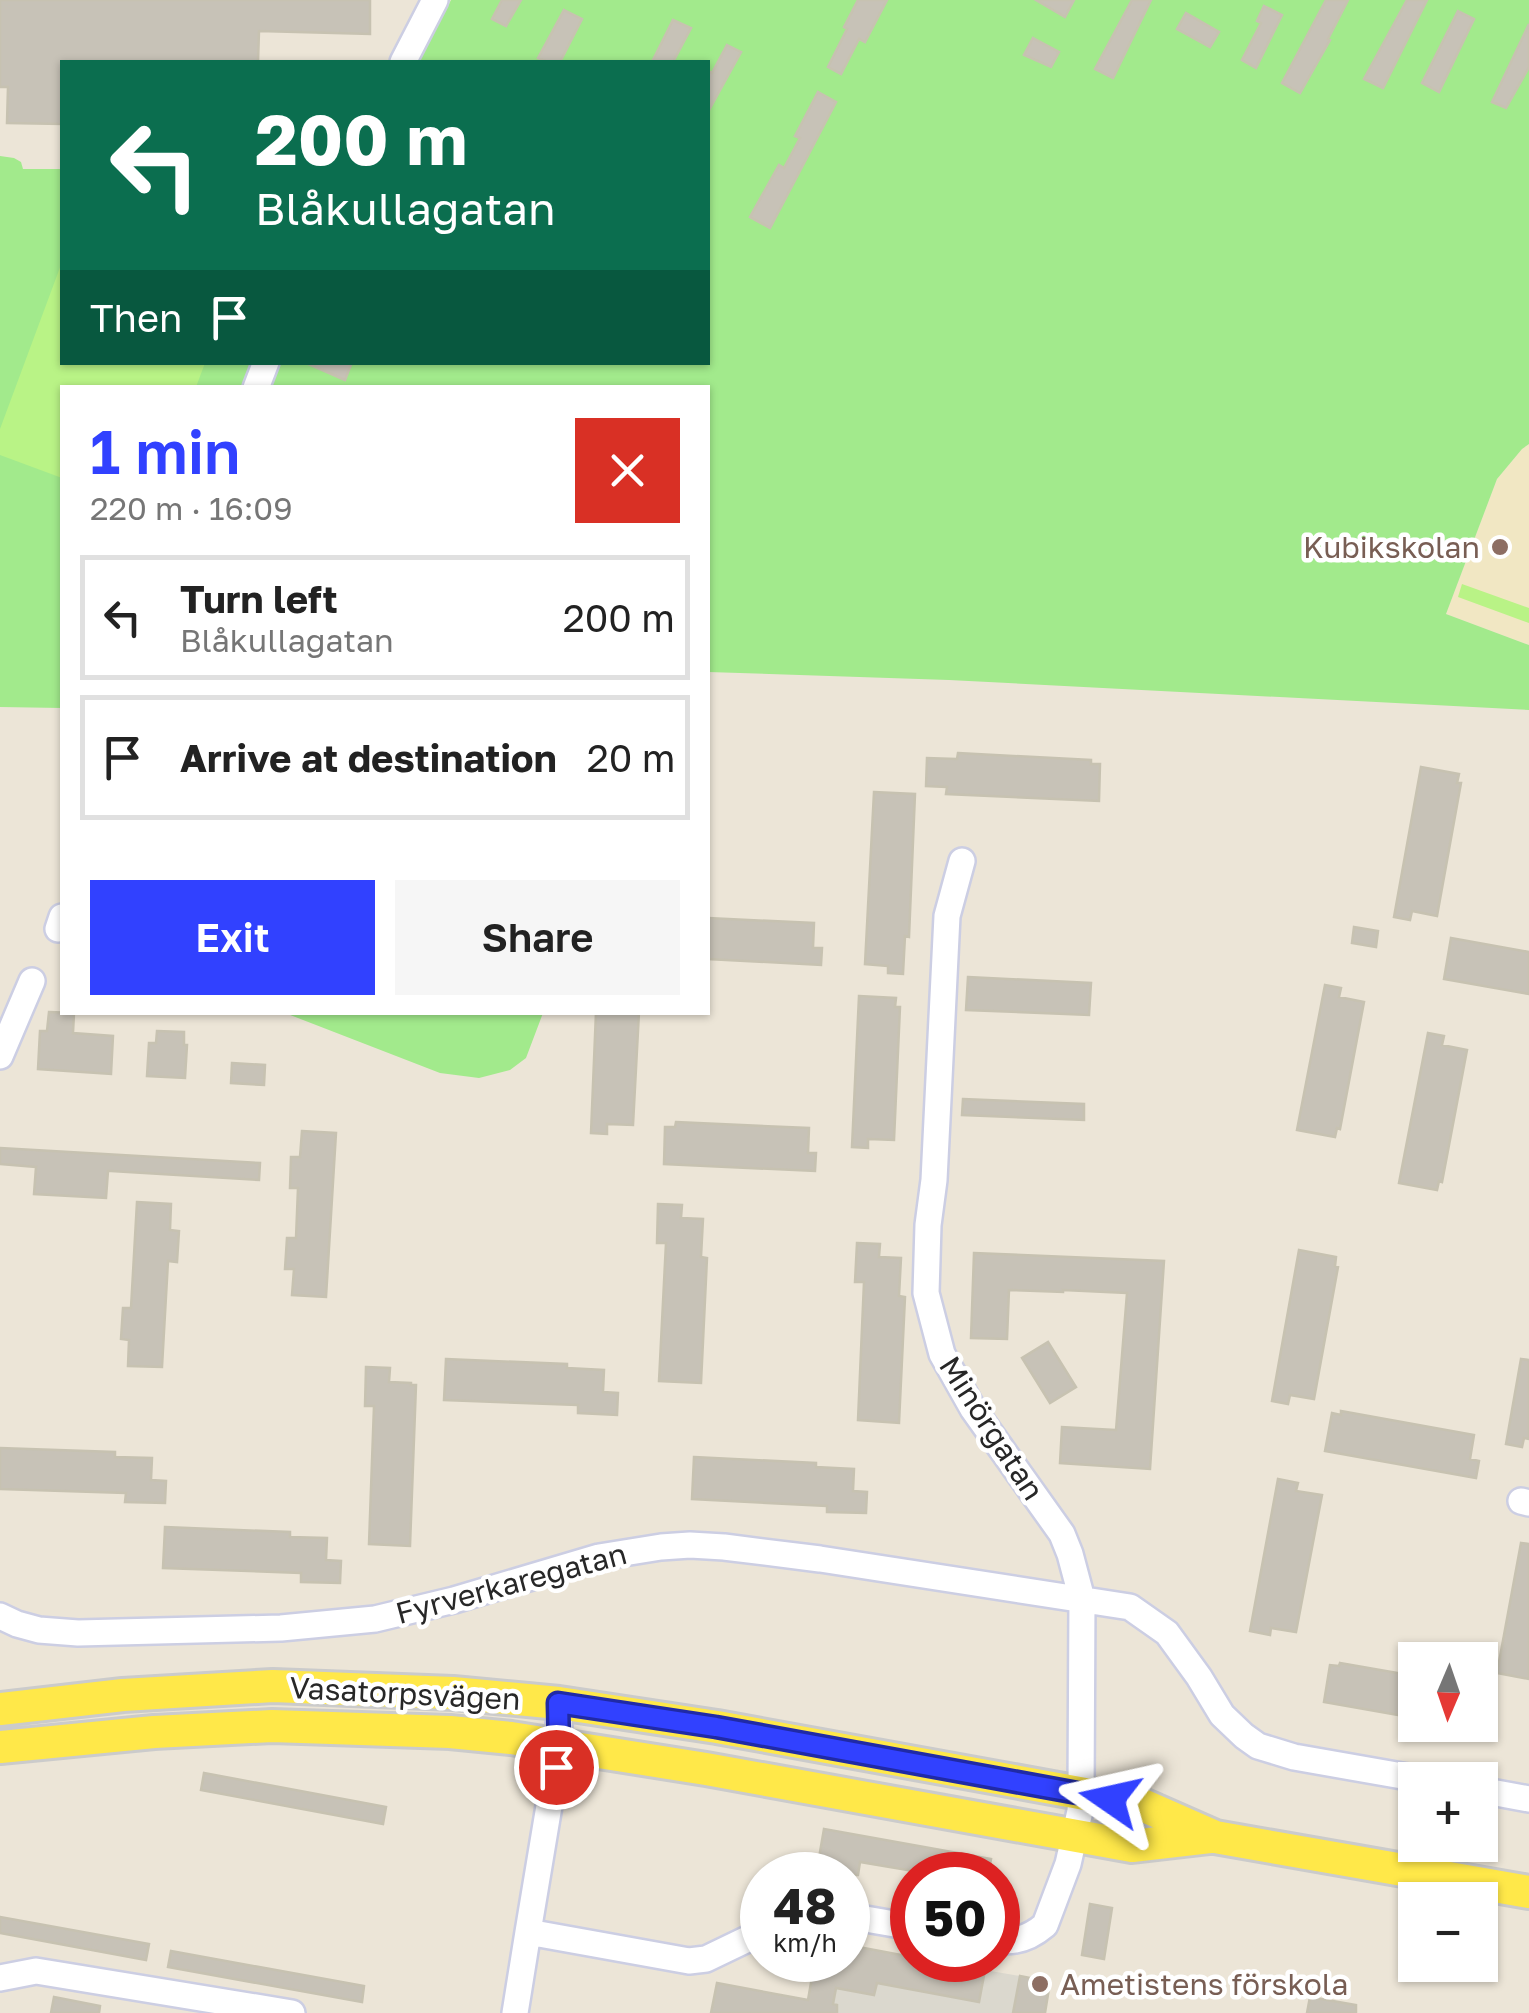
<!DOCTYPE html>
<meta charset="utf-8">
<style>
body{margin:0;font-family:"Golos Text",sans-serif;background:#f6f6f6;color:#222;height:100vh;display:flex;flex-direction:column;font-size:38px;white-space:nowrap}
*{box-sizing:border-box;margin:0}
p{font-size:32px;color:#767676}
.icon{flex:none;width:55px;height:55px;fill:none;stroke:currentColor;stroke-width:2;stroke-linecap:round;stroke-linejoin:round}
.map{position:relative;flex:1;overflow:hidden}
.details{position:absolute;left:60px;top:385px;width:650px;height:630px;display:flex;flex-direction:column;background:#fff;border-radius:0px;box-shadow:0 2px 8px #0004}
.details>*{flex:none}
.banner{position:absolute;left:60px;top:60px;width:650px;height:305px;border-radius:0px;box-shadow:0 2px 8px #0004;background:#0b6e4f;color:#fff;overflow:hidden}
.needle{width:65px;rotate:182deg}
.fabs{position:absolute;left:1398px;top:1642px;display:grid;gap:20px}
.fabs a{display:grid;place-items:center;width:100px;height:100px;border-radius:0px;background:#fff;box-shadow:0 2px 8px #0004;font-size:50px}
.speed{position:absolute;left:740px;top:1852px;display:flex;gap:20px;font-size:50px;font-weight:700;text-align:center}
.speed>*{display:grid;place-content:center;width:130px;height:130px;border-radius:50%;background:#fff;box-shadow:0 2px 8px #0004;line-height:1}
.speed small{font-size:25px;font-weight:400}
.speed .limit{border:15px solid #d22;background:#fff;color:#111}
.pin{position:absolute;display:grid;place-items:center;width:85px;height:85px;color:#fff;margin:-42px;border:5px solid #fff;border-radius:50%;box-shadow:0 2px 10px #0007}
.me{position:absolute;width:110px;margin:-55px;rotate:281deg;stroke-linejoin:round;filter:drop-shadow(0 0 8px #0008)}
.turn{display:flex;align-items:center;gap:35px;height:210px;padding:0 30px;font-size:45px}
.turn .icon{width:130px;height:130px;stroke-width:2.5}
.turn b{display:block;font-size:70px;line-height:85px}
.then{display:flex;align-items:center;height:95px;padding:0 30px;background:#0003;gap:20px;font-size:38px}
.round{display:grid;place-items:center;flex:none;width:105px;height:105px;border-radius:0px;background:#f6f6f6}
.summary{display:flex;align-items:center;justify-content:space-between;height:170px;padding:0 30px}
h1{font-size:60px;font-weight:600;line-height:75px;color:#3141ff}
.action{display:flex;gap:20px;margin-top:auto;padding:20px 30px}
.action a{flex:1;height:115px;border-radius:0px;background:#3141ff;color:#fff;font-size:40px;font-weight:600;line-height:115px;text-align:center}
.action a+a{background:#f6f6f6;color:#222}
ul{padding:0;list-style:none}
li{display:flex;align-items:center;gap:30px;height:125px;margin:0 20px 15px;padding:0 10px;border:5px solid #e0e0e0;border-radius:0px}
li div{flex:1}
li b{display:block;font-size:38px}
li em{font-style:normal}
.map>svg:first-child{display:block}
.education{fill:#f1e7c3}
.green{fill:#a2ea8c}
.pitch{fill:#b9f386}
.plaza{fill:#dbd8ce}
.building{fill:#c7c2b7;stroke:#c7c2b1;stroke-width:2.5}
.lines{fill:none;stroke-linecap:round;stroke-linejoin:round}
.minor-casing{stroke:#cccee3;stroke-width:30}
.major-casing{stroke:#cbcbcb;stroke-width:38}
.minor{stroke:#fff;stroke-width:25}
.major{stroke:#ffe849;stroke-width:32}
.route-casing{stroke:#202aa6;stroke-width:25}
.route{stroke:#3141ff;stroke-width:18}
.education-dot{fill:#8d6e63;stroke:#fff;stroke-width:4}
.labels{text-anchor:middle;dominant-baseline:central;stroke-width:9;stroke-linejoin:round;paint-order:stroke}
.education-label{font-size:30px;fill:#785e54;stroke:#fff;text-anchor:end}
.street-label{font-size:30px;fill:#272727;stroke:#fff}
</style>
<div class="map">
<svg width="1529" height="2013" viewBox="0 0 1529 2013">
<rect width="100%" height="100%" fill="#ece5d7"/>
<!-- education -->
<path class="education" d="M 1529,444 L 1529,645 L 1446,614 L 1497,479 L 1522,449 Z"/>
<!-- green -->
<path class="green" d="M 451,0 L 1529,0 L 1529,444 L 1522,449 L 1497,479 L 1446,614 L 1529,645 L 1529,710 L 949,680 L 708,672 L 708,388 L 270,388 L 280,363 L 708,362 L 708,62 L 419,62 Z
M 0,156 L 14,158 L 21,162 L 23,169 L 62,169 L 62,362 L 256,363 L 247,387 L 62,388 L 62,708 L 0,707 Z
M 285,1013 L 543,1013 L 526,1058 L 510,1070 L 479,1078 L 440,1073 Z"/>
<!-- pitch -->
<path class="pitch" d="M 62,262 L 62,362 L 205,363 L 196,387 L 62,388 L 62,478 L 0,455 L 0,429 Z
M 1462,584 L 1529,608 L 1529,623 L 1458,597 Z"/>
<!-- plaza -->
<path class="plaza" d="M 985,1970 L 1020,1976 L 1013,2013 L 831,2013 L 811,1984 L 874,1995 L 877,1983 L 979,2002 Z"/>
<!-- building -->
<path class="building" d="M 0,0 L 370,0 L 370,34 L 259,31 L 258,62 L 62,62 L 62,124 L 7,123 L 8,87 L 0,87 Z
M 502,0 L 521,0 L 506,26 L 492,19 Z
M 858,0 L 887,0 L 865,42 L 859,39 L 841,74 L 828,67 L 847,29 L 844,27 Z
M 1036,0 L 1074,0 L 1065,17 Z
M 1132,0 L 1151,0 L 1113,78 L 1095,69 Z
M 1326,0 L 1348,0 L 1328,39 L 1330,40 L 1300,93 L 1282,83 Z
M 1407,0 L 1427,0 L 1383,88 L 1364,79 Z
M 1264,6 L 1282,15 L 1256,68 L 1242,60 L 1261,23 L 1257,21 Z
M 564,10 L 582,19 L 560,62 L 548,62 L 538,58 Z
M 1458,11 L 1474,19 L 1439,92 L 1422,83 Z
M 1186,13 L 1219,32 L 1210,47 L 1177,29 Z
M 673,20 L 691,28 L 673,62 L 652,62 Z
M 1529,24 L 1529,67 L 1506,108 L 1492,102 Z
M 1033,38 L 1059,52 L 1051,67 L 1024,55 Z
M 727,45 L 741,52 L 708,112 L 708,71 L 712,73 Z
M 818,92 L 836,102 L 770,228 L 750,217 L 779,165 L 784,168 L 800,138 L 795,136 Z
M 304,362 L 352,362 L 345,380 Z
M 958,753 L 1091,760 L 1091,764 L 1100,764 L 1099,801 L 946,794 L 947,787 L 926,786 L 927,758 L 957,759 Z
M 1421,767 L 1459,774 L 1457,783 L 1461,783 L 1437,916 L 1412,911 L 1410,920 L 1394,917 Z
M 874,792 L 915,794 L 909,937 L 905,936 L 903,974 L 888,973 L 888,966 L 865,964 Z
M 708,918 L 814,923 L 813,948 L 822,948 L 821,965 L 708,959 Z
M 1354,927 L 1378,931 L 1376,947 L 1352,943 Z
M 1451,938 L 1529,952 L 1529,994 L 1444,979 Z
M 968,977 L 1091,983 L 1089,1015 L 966,1010 Z
M 1325,985 L 1341,988 L 1339,997 L 1364,1002 L 1340,1129 L 1337,1128 L 1335,1137 L 1297,1130 Z
M 859,996 L 896,998 L 895,1007 L 900,1007 L 894,1140 L 868,1139 L 868,1148 L 852,1147 Z
M 49,1012 L 74,1013 L 73,1033 L 113,1036 L 111,1074 L 38,1069 L 40,1031 L 47,1031 Z
M 596,1012 L 639,1012 L 633,1125 L 607,1124 L 607,1134 L 591,1133 Z
M 157,1031 L 184,1032 L 184,1045 L 187,1045 L 185,1078 L 147,1076 L 149,1043 L 156,1043 Z
M 1428,1033 L 1444,1036 L 1442,1045 L 1467,1050 L 1442,1182 L 1439,1181 L 1437,1190 L 1399,1183 Z
M 232,1063 L 265,1065 L 264,1085 L 231,1083 Z
M 963,1099 L 1084,1104 L 1084,1120 L 962,1115 Z
M 676,1122 L 809,1128 L 808,1153 L 816,1153 L 815,1171 L 664,1164 L 665,1127 L 675,1127 Z
M 302,1131 L 336,1133 L 326,1297 L 292,1295 L 294,1269 L 285,1269 L 287,1238 L 296,1238 L 298,1188 L 290,1188 L 291,1157 L 300,1157 Z
M 0,1148 L 260,1163 L 259,1180 L 111,1171 L 108,1171 L 106,1198 L 34,1194 L 36,1167 L 0,1164 Z
M 137,1202 L 171,1204 L 170,1230 L 179,1231 L 177,1262 L 168,1261 L 162,1367 L 128,1366 L 129,1340 L 121,1339 L 123,1308 L 131,1308 Z
M 658,1204 L 682,1205 L 681,1218 L 703,1219 L 701,1257 L 707,1258 L 701,1383 L 659,1381 L 666,1243 L 657,1243 Z
M 857,1243 L 880,1244 L 879,1257 L 901,1258 L 899,1296 L 905,1297 L 899,1423 L 858,1420 L 864,1282 L 855,1282 Z
M 1299,1250 L 1336,1257 L 1335,1266 L 1338,1267 L 1314,1399 L 1290,1395 L 1288,1404 L 1272,1401 Z
M 974,1253 L 1164,1261 L 1150,1469 L 1060,1463 L 1062,1427 L 1116,1430 L 1127,1293 L 1063,1290 L 1063,1292 L 1009,1290 L 1007,1339 L 971,1338 Z
M 1048,1342 L 1076,1387 L 1050,1403 L 1022,1358 Z
M 446,1359 L 567,1364 L 567,1368 L 604,1370 L 603,1392 L 618,1393 L 617,1415 L 578,1413 L 578,1405 L 444,1400 Z
M 1521,1359 L 1529,1360 L 1529,1439 L 1524,1438 L 1522,1447 L 1506,1444 Z
M 366,1367 L 390,1368 L 389,1382 L 411,1383 L 411,1385 L 416,1385 L 410,1546 L 369,1544 L 374,1406 L 365,1406 Z
M 1341,1411 L 1474,1435 L 1470,1459 L 1479,1461 L 1476,1478 L 1325,1451 L 1332,1413 L 1341,1415 Z
M 0,1448 L 115,1452 L 115,1457 L 152,1458 L 151,1480 L 166,1481 L 165,1503 L 125,1502 L 126,1493 L 0,1489 Z
M 694,1457 L 816,1463 L 816,1467 L 854,1469 L 853,1491 L 867,1492 L 866,1513 L 827,1512 L 827,1506 L 692,1499 Z
M 1278,1479 L 1298,1483 L 1296,1491 L 1322,1495 L 1296,1632 L 1271,1628 L 1270,1635 L 1250,1631 Z
M 165,1527 L 290,1532 L 290,1537 L 327,1538 L 326,1560 L 341,1561 L 340,1583 L 301,1582 L 301,1573 L 163,1568 Z
M 1521,1543 L 1529,1544 L 1529,1679 L 1497,1673 Z
M 1340,1663 L 1415,1676 L 1415,1718 L 1324,1702 L 1330,1665 L 1339,1666 Z
M 204,1773 L 386,1807 L 383,1824 L 201,1790 Z
M 824,1829 L 991,1859 L 988,1875 L 937,1875 L 860,1862 L 858,1875 L 816,1875 Z
M 1090,1904 L 1112,1908 L 1104,1959 L 1082,1955 Z
M 0,1917 L 149,1944 L 146,1960 L 0,1933 Z
M 848,1945 L 912,1957 L 912,1960 L 929,1960 L 985,1970 L 979,2002 L 877,1983 L 874,1995 L 836,1988 L 833,2004 L 837,2005 L 837,2013 L 711,2013 L 717,1983 L 808,2000 L 815,1960 L 848,1960 Z
M 171,1951 L 364,1986 L 362,2002 L 168,1967 Z
M 1020,1976 L 1050,1982 L 1045,2013 L 1013,2013 Z
M 54,1997 L 100,2006 L 99,2013 L 51,2013 Z
M 1310,1997 L 1356,2005 L 1356,2013 L 1307,2013 Z"/>
<g class="lines">
<defs>
<path id="minor" d="M 403,62 L 435,0
M 256,388 L 266,362
M 962,861 L 947,916 L 934,1180 L 928,1225 L 926,1293 L 942,1354 L 973,1409 L 1062,1534 L 1070,1554 L 1082,1599 L 1081,1794 L 1080,1811 L 1068,1864 L 1045,1925 C 1031,1937 1015,1943 998,1940
M 58,929 L 62,917
M 0,1056 L 32,981
M 1521,1501 L 1529,1503
M 0,1616 L 17,1624 L 39,1630 L 78,1633 L 281,1628 L 375,1619 L 454,1600 L 599,1557 L 661,1547 L 690,1545 L 724,1547 L 820,1559 L 1130,1607 L 1167,1633 L 1199,1677 L 1222,1715 L 1244,1736 L 1258,1746 L 1294,1757 L 1425,1780
M 559,1703 L 559,1746 L 528,1932 L 689,1961 L 706,1959 L 762,1932
M 1480,1790 L 1529,1799
M 848,1916 L 912,1927
M 0,1978 L 36,1971 L 292,2013
M 515,2013 L 528,1932"/>
<path id="major" d="M 0,1709 L 123,1695 L 273,1686 L 453,1693 L 559,1703 L 717,1727 L 1140,1804 L 1215,1837 L 1529,1892
M 0,1747 L 154,1732 L 272,1726 L 450,1732 L 511,1738 L 706,1769 L 1132,1846 L 1210,1837"/>
</defs>
<!-- minor casing -->
<use href="#minor" class="minor-casing"/>
<!-- major casing -->
<use href="#major" class="major-casing"/>
<!-- minor -->
<use href="#minor" class="minor"/>
<!-- major -->
<use href="#major" class="major"/>
</g>
<g class="lines">
<defs>
<path id="route" d="M 556,1767 L 559,1746 L 558,1703 L 716,1727 L 1110,1799"/>
</defs>
<!-- route casing -->
<use href="#route" class="route-casing"/>
<!-- route -->
<use href="#route" class="route"/>
</g>
<!-- markers -->
<g class="education-dot">
<circle cx="1500" cy="547" r="10"/>
<circle cx="1040" cy="1984" r="10"/>
</g>
<g class="labels">
<!-- education labels -->
<g class="education-label">
<text x="1480" y="547">Kubikskolan</text>
<text x="1060" y="1984" text-anchor="start">Ametistens förskola</text>
</g>
<!-- street labels -->
<g class="street-label">
<text transform="translate(992 1428) rotate(57)">Minörgatan</text>
<text transform="translate(511 1583) rotate(-15)">Fyrverkaregatan</text>
<text transform="translate(405 1693) rotate(3)">Vasatorpsvägen</text>
</g>
</g>
</svg>
<div class="fabs">
<a><svg class="needle" viewBox="-14 -14 28 28"><path d="M0-13l5 13h-10z" fill="#e53935"/><path d="M0 13l5-13h-10z" fill="#767676"/></svg></a>
<a>+</a>
<a>−</a>
</div>
<div class="speed"><div>48<small>km/h</small></div><div class="limit">50</div></div>
<div class="pin" style="left:556px;top:1767px;background:#d93025"><svg class="icon" aria-label="arrive" viewBox="0 0 24 24"><path d="M6 21V4h12l-3 4 3 4H6"/></svg></div>
<svg class="me" style="left:1110px;top:1799px" viewBox="-20 -20 40 40"><path d="M0-17L14 15 0 8-14 15z" fill="#3141ff" stroke="#fff" stroke-width="4"/></svg>
<div class="banner">
<div class="turn"><svg class="icon" aria-label="left" viewBox="0 0 24 24"><path d="M17 20v-9H6M10 6l-5 5 5 5"/></svg><div><b>200 m</b>Blåkullagatan</div></div>
<div class="then">Then<svg class="icon" aria-label="arrive" viewBox="0 0 24 24"><path d="M6 21V4h12l-3 4 3 4H6"/></svg></div>
</div>
<section class="details">
<div class="summary"><div><h1>1 min</h1><p>220 m · 16:09</p></div><a class="round" style="background:#d93025;color:#fff"><svg class="icon" aria-label="close" viewBox="0 0 24 24"><path d="M6 6l12 12M18 6L6 18"/></svg></a></div>
<ul>
<li><svg class="icon" aria-label="left" viewBox="0 0 24 24"><path d="M17 20v-9H6M10 6l-5 5 5 5"/></svg><div><b>Turn left</b><p>Blåkullagatan</p></div><em>200 m</em></li>
<li><svg class="icon" aria-label="arrive" viewBox="0 0 24 24"><path d="M6 21V4h12l-3 4 3 4H6"/></svg><div><b>Arrive at destination</b></div><em>20 m</em></li>
</ul>
<div class="action"><a>Exit</a><a>Share</a></div>
</section>
</div>
